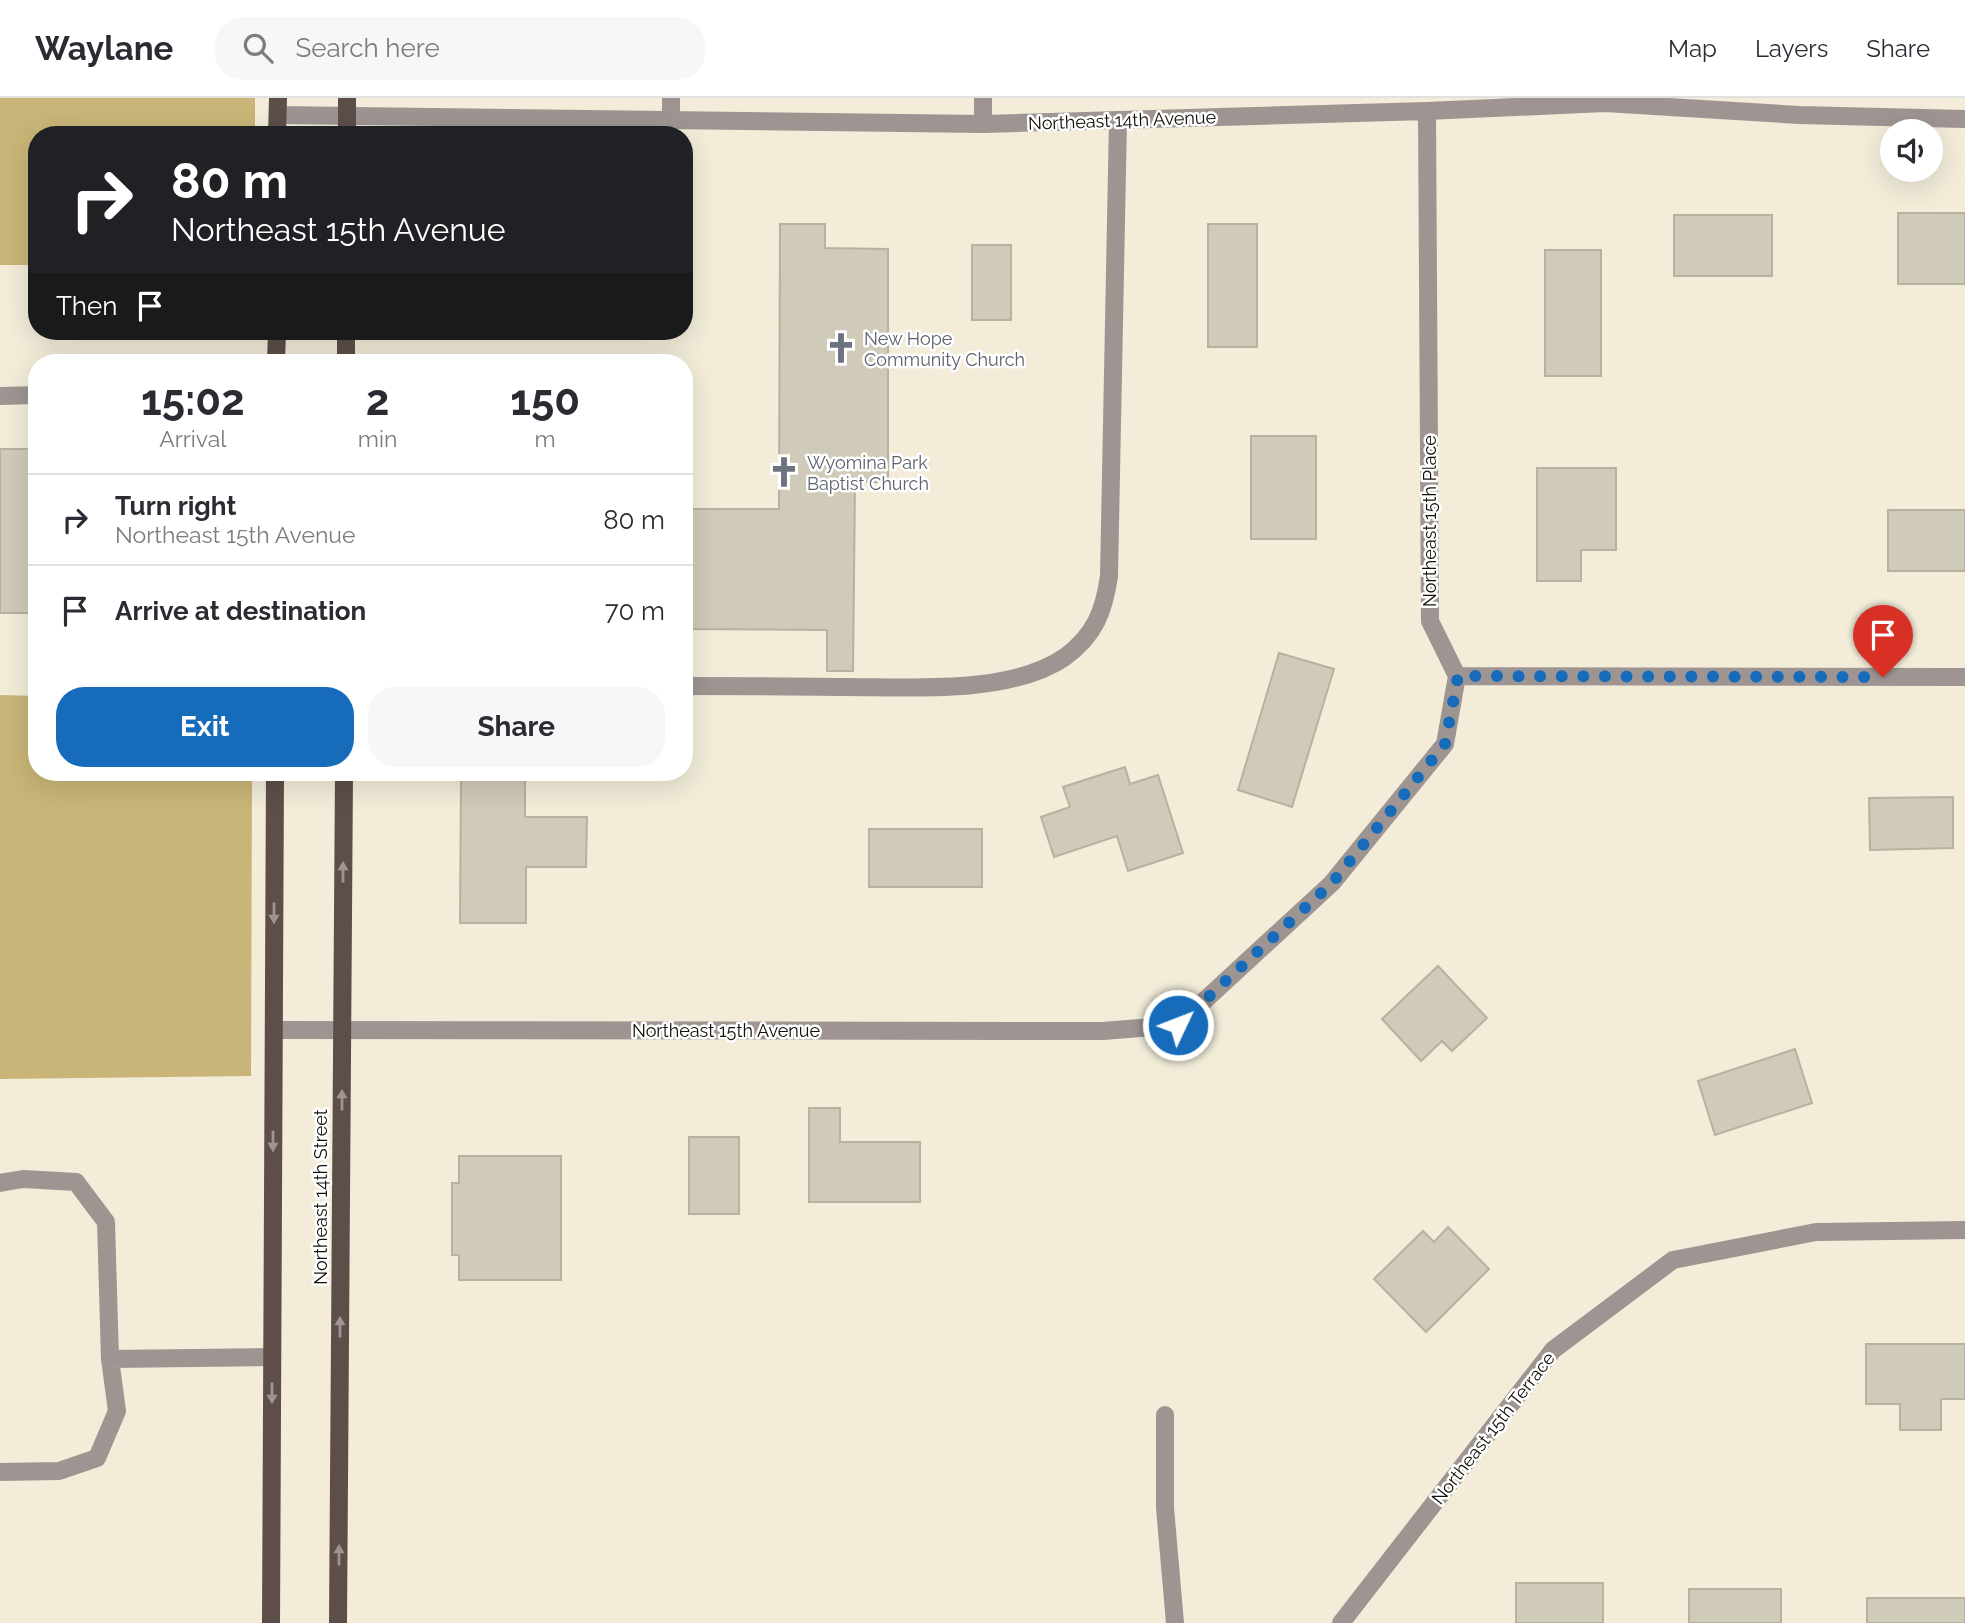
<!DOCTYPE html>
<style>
body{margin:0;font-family:Raleway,sans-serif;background:#f7f7f7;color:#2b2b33;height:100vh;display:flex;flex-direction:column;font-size:26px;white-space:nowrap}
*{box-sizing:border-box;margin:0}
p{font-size:23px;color:#7c7c81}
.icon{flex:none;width:38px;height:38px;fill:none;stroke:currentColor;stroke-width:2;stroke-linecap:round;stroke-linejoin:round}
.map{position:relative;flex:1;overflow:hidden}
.side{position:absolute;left:28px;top:256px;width:665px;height:427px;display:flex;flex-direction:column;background:#fff;border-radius:28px;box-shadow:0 7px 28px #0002}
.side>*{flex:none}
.top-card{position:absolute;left:28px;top:28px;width:665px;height:214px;border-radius:28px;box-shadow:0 7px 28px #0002;background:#202124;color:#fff;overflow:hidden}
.tools{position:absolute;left:1880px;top:21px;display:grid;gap:14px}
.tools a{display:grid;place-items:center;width:63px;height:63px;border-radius:50%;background:#fff;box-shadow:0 7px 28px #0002;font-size:35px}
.pin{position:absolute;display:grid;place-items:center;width:60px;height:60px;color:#fff;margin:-72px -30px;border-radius:50% 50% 50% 0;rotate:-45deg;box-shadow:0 0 7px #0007}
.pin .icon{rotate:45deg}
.me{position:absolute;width:77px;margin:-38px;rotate:47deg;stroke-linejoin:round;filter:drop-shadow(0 0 5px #0008)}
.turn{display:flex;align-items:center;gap:24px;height:147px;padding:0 28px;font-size:32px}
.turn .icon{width:91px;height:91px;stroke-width:2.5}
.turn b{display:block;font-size:49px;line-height:60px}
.then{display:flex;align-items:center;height:66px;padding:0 28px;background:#0003;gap:14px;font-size:26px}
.eta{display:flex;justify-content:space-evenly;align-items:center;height:119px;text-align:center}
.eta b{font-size:42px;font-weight:700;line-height:49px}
.action{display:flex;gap:14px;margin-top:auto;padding:14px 28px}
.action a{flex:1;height:80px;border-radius:28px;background:#166cba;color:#fff;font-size:28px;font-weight:700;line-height:80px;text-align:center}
.action a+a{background:#f7f7f7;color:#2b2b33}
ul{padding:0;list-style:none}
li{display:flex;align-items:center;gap:21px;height:91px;padding:0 28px;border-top:2px solid #e1e1e2}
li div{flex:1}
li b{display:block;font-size:26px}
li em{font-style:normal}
header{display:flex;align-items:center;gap:42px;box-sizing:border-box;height:98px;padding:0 35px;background:#fff;border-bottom:2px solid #e1e1e2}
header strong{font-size:33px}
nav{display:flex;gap:38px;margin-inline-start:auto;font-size:24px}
.search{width:490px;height:63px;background:#f7f7f7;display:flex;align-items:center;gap:18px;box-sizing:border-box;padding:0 24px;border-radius:28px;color:#7c7c81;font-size:26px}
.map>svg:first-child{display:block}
.forest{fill:#c8b577}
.building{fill:#d0cab8;stroke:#b7b19f;stroke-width:2}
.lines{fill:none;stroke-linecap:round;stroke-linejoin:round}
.service{stroke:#9e9592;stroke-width:18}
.minor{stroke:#9e9592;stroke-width:18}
.primary{stroke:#5d4e49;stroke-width:18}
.oneway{fill:#9e9592}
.route{stroke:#166cba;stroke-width:12;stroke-dasharray:0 21.6}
.labels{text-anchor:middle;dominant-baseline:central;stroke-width:5;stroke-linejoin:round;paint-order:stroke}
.street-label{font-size:18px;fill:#110f08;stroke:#fff}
.worship-label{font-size:18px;fill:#5b616d;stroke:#fff;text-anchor:start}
</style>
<header>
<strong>Waylane</strong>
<div class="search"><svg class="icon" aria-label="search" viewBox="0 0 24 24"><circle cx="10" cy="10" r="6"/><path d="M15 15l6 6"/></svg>Search here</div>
<nav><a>Map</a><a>Layers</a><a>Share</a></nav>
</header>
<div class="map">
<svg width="1965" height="1525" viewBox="0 0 1965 1525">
<rect width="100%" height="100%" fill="#f2ecd9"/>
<!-- forest -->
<path class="forest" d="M 0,0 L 255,0 L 255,37 L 37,37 L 37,167 L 0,167 Z
M 0,597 L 37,598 L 37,674 L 252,674 L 251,978 L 0,981 Z"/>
<!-- building -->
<path class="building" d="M 1898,115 L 1965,115 L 1965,186 L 1898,186 Z
M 1674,117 L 1772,117 L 1772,178 L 1674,178 Z
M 780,126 L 825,126 L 825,150 L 888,151 L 888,384 L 855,384 L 853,573 L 827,573 L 827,532 L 684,531 L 684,411 L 779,411 Z
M 1208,126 L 1257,126 L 1257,249 L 1208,249 Z
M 972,147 L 1011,147 L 1011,222 L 972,222 Z
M 1545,152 L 1601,152 L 1601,278 L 1545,278 Z
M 1251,338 L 1316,338 L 1316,441 L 1251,441 Z
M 0,351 L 37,351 L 37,515 L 0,515 Z
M 1537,370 L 1616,370 L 1616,452 L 1581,452 L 1581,483 L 1537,483 Z
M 1888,412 L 1965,412 L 1965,473 L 1888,473 Z
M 1279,555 L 1334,571 L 1292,709 L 1238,692 Z
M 1125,669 L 1130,686 L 1158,677 L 1183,755 L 1128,773 L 1117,738 L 1054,759 L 1041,719 L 1070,709 L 1063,689 Z
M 461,682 L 525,682 L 525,719 L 587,719 L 586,769 L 526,769 L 526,825 L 460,825 Z
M 1953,699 L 1953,750 L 1870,752 L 1869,700 Z
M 869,731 L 982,731 L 982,789 L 869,789 Z
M 1438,868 L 1487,920 L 1452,953 L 1442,943 L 1421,963 L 1382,921 Z
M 1795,951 L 1812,1005 L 1715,1037 L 1698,983 Z
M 809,1010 L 840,1010 L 840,1044 L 920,1044 L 920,1104 L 809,1104 Z
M 689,1039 L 739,1039 L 739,1116 L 689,1116 Z
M 459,1058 L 561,1058 L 561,1182 L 459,1182 L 459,1157 L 452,1157 L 452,1085 L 459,1085 Z
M 1448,1129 L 1489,1171 L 1426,1234 L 1374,1181 L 1423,1133 L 1434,1144 Z
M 1866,1246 L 1965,1246 L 1965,1301 L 1941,1301 L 1941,1332 L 1900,1332 L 1900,1306 L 1866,1306 Z
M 1516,1485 L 1603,1485 L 1603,1525 L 1516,1525 Z
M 1689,1491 L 1781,1491 L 1781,1525 L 1689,1525 Z
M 1867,1500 L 1965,1500 L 1965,1525 L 1867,1525 Z"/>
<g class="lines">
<!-- service -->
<path class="service" d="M 671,0 L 671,22
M 0,298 L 37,297
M 684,588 C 738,588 791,588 845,589 C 909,589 1010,597 1065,559 C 1095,537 1104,513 1109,478 L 1118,22
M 0,1085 L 23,1081 L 76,1084 L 106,1124 L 110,1261 L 117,1313 L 97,1360 L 59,1373 L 0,1374
M 110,1261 L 272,1259"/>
<!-- minor -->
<path class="minor" d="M 278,17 L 983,26 L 1427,13 L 1605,5 L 1799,17 L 1965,21
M 983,26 L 983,0
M 1457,578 L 1965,579
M 274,932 L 1103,933 L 1178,927 L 1332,785 L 1445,646 L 1457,578 L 1430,523 L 1427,13
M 1165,1317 L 1165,1410 L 1175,1525
M 1341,1525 L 1553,1252 L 1673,1162 L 1816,1134 L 1965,1132"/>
<!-- primary -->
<path class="primary" d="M 277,37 L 278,0
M 347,37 L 347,0
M 276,264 L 277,233
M 346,264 L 346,233
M 271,1525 L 275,674
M 338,1525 L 344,674"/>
</g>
<!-- one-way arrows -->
<defs><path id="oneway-solid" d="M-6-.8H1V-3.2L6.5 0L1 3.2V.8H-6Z" transform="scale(1.75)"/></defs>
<g class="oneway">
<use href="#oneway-solid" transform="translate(343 774) rotate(-90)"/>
<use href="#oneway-solid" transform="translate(274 815) rotate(90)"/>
<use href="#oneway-solid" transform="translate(342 1002) rotate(-90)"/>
<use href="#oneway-solid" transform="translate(273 1043) rotate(90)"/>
<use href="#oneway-solid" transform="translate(340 1229) rotate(-90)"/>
<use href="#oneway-solid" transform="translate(272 1295) rotate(90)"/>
<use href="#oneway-solid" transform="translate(339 1457) rotate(-90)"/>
</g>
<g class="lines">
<!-- route -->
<path class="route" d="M 1178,927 L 1332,785 L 1445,646 L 1458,578 L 1883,579"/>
</g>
<!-- icons -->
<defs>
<symbol id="church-bare" viewBox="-9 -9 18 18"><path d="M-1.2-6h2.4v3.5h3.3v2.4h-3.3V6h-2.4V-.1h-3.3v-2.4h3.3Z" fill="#6b7280" stroke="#fff" stroke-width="2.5" paint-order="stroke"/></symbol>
</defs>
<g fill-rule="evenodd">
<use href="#church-bare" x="819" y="228" width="44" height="44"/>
<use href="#church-bare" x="762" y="352" width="44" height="44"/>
</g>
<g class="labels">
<!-- street labels -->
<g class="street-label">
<text transform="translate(1122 22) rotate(-2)">Northeast 14th Avenue</text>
<text transform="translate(1429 423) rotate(-90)">Northeast 15th Place</text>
<text x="726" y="932">Northeast 15th Avenue</text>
<text transform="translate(320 1099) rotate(-90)">Northeast 14th Street</text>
<text transform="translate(1493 1330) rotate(-52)">Northeast 15th Terrace</text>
</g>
<!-- worship labels -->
<g class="worship-label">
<text x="864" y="240">New Hope<tspan x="864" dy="21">Community Church</tspan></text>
<text x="807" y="364">Wyomina Park<tspan x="807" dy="21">Baptist Church</tspan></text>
</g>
</g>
</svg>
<div class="tools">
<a><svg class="icon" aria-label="sound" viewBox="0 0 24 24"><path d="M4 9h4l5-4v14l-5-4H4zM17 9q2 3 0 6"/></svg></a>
</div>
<div class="pin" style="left:1883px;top:579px;background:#d93025"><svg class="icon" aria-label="arrive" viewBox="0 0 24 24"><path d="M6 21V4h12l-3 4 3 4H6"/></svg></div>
<svg class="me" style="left:1178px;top:927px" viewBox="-20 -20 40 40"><circle r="17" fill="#166cba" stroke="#fff" stroke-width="3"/><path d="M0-11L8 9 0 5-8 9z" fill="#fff"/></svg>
<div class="top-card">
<div class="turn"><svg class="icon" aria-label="right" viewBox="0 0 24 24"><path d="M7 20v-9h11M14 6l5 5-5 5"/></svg><div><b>80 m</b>Northeast 15th Avenue</div></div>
<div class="then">Then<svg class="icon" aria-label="arrive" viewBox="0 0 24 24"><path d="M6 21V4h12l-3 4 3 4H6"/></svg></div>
</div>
<section class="side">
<div class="eta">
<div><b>15:02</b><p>Arrival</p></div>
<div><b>2</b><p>min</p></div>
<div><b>150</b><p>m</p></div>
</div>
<ul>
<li><svg class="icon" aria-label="right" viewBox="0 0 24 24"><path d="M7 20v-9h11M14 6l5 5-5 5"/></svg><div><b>Turn right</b><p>Northeast 15th Avenue</p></div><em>80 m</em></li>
<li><svg class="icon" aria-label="arrive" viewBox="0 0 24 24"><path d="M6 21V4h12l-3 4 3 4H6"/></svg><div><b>Arrive at destination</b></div><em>70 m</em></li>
</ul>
<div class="action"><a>Exit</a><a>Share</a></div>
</section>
</div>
